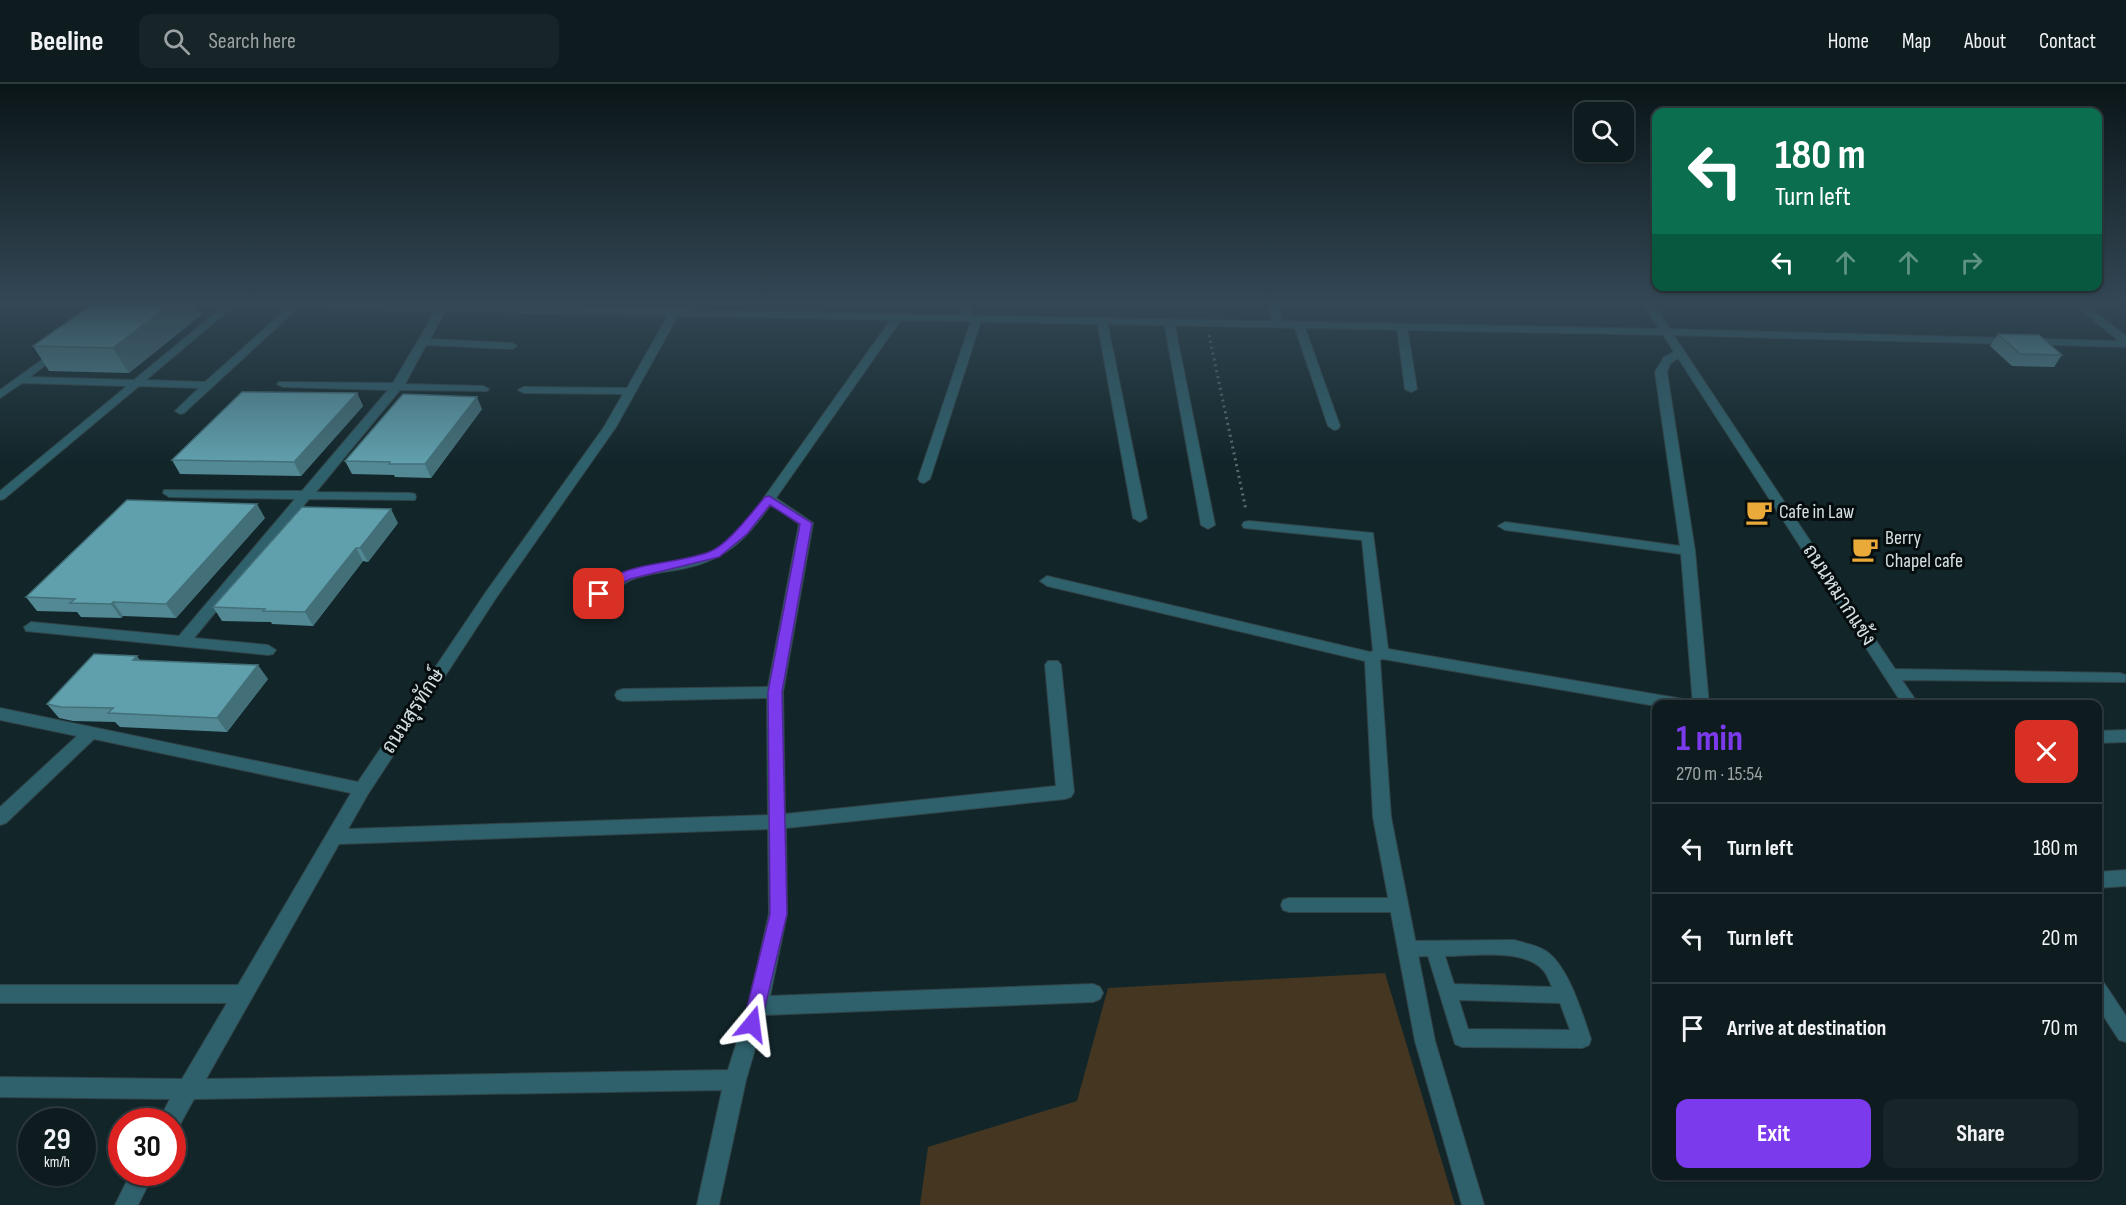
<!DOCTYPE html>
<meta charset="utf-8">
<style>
body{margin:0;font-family:"Sofia Sans Condensed",Sarabun,sans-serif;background:#172529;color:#f1f3f6;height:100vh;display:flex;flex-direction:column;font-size:22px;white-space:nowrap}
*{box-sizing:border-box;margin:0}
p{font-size:20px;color:#9ba1a5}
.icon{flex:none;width:33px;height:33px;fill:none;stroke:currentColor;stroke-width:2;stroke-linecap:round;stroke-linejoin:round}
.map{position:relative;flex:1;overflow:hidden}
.drawer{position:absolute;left:1652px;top:616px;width:450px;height:480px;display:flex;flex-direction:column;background:#0e1c20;border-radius:12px;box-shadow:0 2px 4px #0004,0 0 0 2px #2e3a3e}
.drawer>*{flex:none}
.hud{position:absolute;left:1652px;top:24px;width:450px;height:183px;border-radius:12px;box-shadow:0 2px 4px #0004,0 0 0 2px #2e3a3e;background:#0b6e4f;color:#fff;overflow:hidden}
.tools{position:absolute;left:1574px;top:18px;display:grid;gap:12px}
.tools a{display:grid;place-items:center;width:60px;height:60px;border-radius:12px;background:#0e1c20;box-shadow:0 2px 4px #0004,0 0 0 2px #2e3a3e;font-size:30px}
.speed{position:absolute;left:18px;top:1024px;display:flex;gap:12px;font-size:30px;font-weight:700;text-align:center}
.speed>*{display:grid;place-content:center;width:78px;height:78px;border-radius:50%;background:#0e1c20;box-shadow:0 2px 4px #0004,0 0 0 2px #2e3a3e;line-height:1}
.speed small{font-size:15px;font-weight:400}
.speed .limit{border:9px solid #d22;background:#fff;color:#111}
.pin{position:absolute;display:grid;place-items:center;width:51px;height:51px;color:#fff;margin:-26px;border-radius:12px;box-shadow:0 3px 9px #0006}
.me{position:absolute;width:66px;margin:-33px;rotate:16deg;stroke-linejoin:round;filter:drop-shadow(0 0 4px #0008)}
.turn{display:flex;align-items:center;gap:21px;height:126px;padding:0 24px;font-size:27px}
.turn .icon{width:78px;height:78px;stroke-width:2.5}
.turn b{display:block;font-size:42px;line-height:51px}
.lanes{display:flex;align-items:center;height:57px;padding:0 24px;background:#0003;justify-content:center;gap:30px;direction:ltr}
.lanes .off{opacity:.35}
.round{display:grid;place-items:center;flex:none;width:63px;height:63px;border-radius:12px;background:#172529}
.overview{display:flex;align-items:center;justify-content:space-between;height:102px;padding:0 24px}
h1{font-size:36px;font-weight:700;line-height:45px;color:#7c3aed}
.button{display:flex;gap:12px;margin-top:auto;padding:12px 24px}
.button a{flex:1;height:69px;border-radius:12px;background:#7c3aed;color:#fff;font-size:24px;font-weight:700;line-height:69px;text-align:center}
.button a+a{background:#172529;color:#f1f3f6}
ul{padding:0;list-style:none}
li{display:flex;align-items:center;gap:18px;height:90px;padding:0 24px;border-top:2px solid #2e3a3e}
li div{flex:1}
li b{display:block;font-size:22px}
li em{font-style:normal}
header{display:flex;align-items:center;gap:36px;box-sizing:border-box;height:84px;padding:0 30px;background:#0e1c20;border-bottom:2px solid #2e3a3e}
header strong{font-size:28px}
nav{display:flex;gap:33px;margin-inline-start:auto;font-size:21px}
.search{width:420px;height:54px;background:#172529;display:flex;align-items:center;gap:15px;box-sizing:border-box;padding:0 21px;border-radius:12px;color:#9ba1a5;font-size:22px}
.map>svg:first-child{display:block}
.green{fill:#443620}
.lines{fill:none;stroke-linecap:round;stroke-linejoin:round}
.service-casing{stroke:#314448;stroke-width:2}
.minor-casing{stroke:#314448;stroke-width:2}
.tertiary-casing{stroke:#314448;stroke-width:2}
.path{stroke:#5a6b6e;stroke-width:3;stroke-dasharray:2 4;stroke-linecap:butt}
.service{fill:#2e616c;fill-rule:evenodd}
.minor{fill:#2e616c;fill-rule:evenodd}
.tertiary{fill:#2e616c;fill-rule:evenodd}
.wall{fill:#538994}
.shaded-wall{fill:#436f78}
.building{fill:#609fac;stroke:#436f78;stroke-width:1.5}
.route{fill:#7c3aed;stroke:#51269a;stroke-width:1.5}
.labels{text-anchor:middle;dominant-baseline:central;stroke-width:6;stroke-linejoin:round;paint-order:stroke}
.poi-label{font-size:20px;fill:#d4e0e3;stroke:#060d0f;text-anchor:start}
.street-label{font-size:20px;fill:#d4e0e3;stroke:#060d0f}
</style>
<header>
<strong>Beeline</strong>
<div class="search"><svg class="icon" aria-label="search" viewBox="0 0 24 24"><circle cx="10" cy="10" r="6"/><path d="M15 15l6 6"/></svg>Search here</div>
<nav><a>Home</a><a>Map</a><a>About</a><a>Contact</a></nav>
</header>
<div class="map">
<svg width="2126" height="1121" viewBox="0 0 2126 1121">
<rect width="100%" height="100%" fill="#12262a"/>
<!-- green -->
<path class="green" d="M 1385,889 L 1455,1121 L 920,1121 L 928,1063 L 1077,1017 L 1108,904 Z"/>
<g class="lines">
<defs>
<path id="service" d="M 226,220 L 236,220 L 146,296 L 205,298 L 292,220 L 301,221 L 184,329 L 180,330 L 175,327 L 199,304 L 139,302 L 4,415 L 0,416 L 0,407 L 127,302 L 22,299 L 0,314 L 0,306 L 57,265 L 60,266 L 60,270 L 30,293 L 134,296 Z
M 964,220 L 973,220 L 969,234 L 964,237 L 959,234 Z
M 769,411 L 775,415 C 749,451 731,474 686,484 C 668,488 648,489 631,496 C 620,501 606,516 594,513 L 593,510 C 619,476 674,485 710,469 C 734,458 749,433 765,413 Z
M 1289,814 L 1399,814 L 1405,816 L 1407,821 L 1405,826 L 1399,828 L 1289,828 L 1283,826 L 1281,821 L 1283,816 Z
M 1514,856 C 1524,859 1537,861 1546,867 C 1569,883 1582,929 1591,955 L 1589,961 L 1582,964 L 1462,963 L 1455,960 L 1428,872 L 1407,873 L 1401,870 L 1398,865 L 1401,860 L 1407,857 ZM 1445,872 C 1472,872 1524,864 1543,886 C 1547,890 1549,897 1552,903 L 1454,900 ZM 1459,916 L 1560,919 L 1570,946 L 1468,945 Z"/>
<path id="minor" d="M 1270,220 L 1280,220 L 1282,242 L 1278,243 L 1273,240 Z
M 1643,220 L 1653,220 L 1895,585 L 2120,589 L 2126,591 L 2125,598 L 1902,596 L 1919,621 L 1903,621 L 1678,274 L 1670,280 L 1667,288 L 1695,467 L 1709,621 L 1693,621 L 1681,470 L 1505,446 L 1498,442 L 1505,438 L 1680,462 L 1655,288 L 1664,273 L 1674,268 Z
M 442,221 L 447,224 L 430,255 L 512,259 L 517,262 L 512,265 L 426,261 L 405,300 L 483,302 L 489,305 L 487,307 L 400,306 L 316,408 L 410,409 L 415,410 L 416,413 L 415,416 L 309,415 L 194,554 L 268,561 L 276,566 L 273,570 L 268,571 L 26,547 L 24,543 L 31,538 L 179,552 L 295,415 L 169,413 L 163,409 L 164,406 L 302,407 L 388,306 L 283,303 L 277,300 L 279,298 L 393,299 L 437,224 Z
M 675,225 L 680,228 L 616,343 L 496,514 L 368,710 L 348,745 L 768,731 L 767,614 L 623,617 L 617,615 L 615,611 L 617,607 L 623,605 L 768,603 L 799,440 L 763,415 L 894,231 L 898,230 L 903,233 L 776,414 L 813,439 L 783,608 L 785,730 L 1056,702 L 1045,581 L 1048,577 L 1058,577 L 1061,581 L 1074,708 L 1071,713 L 1065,715 L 786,744 L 787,830 L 770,912 L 1093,900 L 1100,903 L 1103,909 L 1100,915 L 1093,918 L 765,931 L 746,996 L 719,1121 L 697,1121 L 722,1006 L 194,1015 L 177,1046 L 172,1047 L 172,1038 L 158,1038 L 170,1015 L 0,1013 L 0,993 L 182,995 L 227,919 L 0,919 L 0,901 L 238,901 L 351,709 L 94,655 L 6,739 L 0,741 L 0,723 L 77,652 L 0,636 L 0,624 L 358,698 L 486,508 L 604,343 L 623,310 L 524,309 L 518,306 L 524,303 L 627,304 L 670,228 ZM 768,745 L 769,830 L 748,922 L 728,986 L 206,995 L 339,760 Z
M 977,231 L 982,234 L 930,395 L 924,399 L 920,398 L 918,395 L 972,234 Z
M 1102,234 L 1107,237 L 1147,434 L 1140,438 L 1133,434 L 1097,237 Z
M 1169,235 L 1174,238 L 1215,441 L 1208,445 L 1201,441 L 1164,238 Z
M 1299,238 L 1304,241 L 1340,342 L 1338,345 L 1334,346 L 1328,342 L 1294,241 Z
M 1402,240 L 1407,243 L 1417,305 L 1411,308 L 1405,305 L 1397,243 Z
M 1249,437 L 1373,449 L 1388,565 L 1683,615 L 1689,617 L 1691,621 L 1656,622 L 1383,575 L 1380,576 L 1391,733 L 1435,957 L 1484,1121 L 1462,1121 L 1415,957 L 1373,733 L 1365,577 L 1047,502 L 1040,497 L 1047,492 L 1370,568 L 1373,567 L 1362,456 L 1244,444 L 1242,441 L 1244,438 Z
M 2126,646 L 2126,658 L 2097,659 L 2097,647 Z
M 2126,786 L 2126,802 L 2097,804 L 2097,788 Z
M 2097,896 L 2104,899 L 2126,932 L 2126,958 L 2119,956 L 2097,922 Z
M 131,1089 L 154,1089 L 138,1121 L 115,1121 Z"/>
<path id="tertiary" d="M 227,220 L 376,220 L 1666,245 L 2119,257 L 2074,220 L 2085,220 L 2126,252 L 2126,263 L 1666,251 L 232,223 Z"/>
</defs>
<!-- service casing -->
<use href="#service" class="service-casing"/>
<!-- minor casing -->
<use href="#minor" class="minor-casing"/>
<!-- tertiary casing -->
<use href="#tertiary" class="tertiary-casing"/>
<!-- path -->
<path class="path" d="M 1209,251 L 1246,426"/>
<!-- service -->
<use href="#service" class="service"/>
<!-- minor -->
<use href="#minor" class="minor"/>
<!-- tertiary -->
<use href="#tertiary" class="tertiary"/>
</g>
<!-- wall -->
<path class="wall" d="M 93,220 L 195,220 L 201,231 L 129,289 L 49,287 L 33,262 Z
M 1998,250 L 2062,271 L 2054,283 L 2012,282 L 1990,262 Z
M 357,309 L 363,322 L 301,392 L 180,390 L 172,376 Z
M 482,325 L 431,394 L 395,393 L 394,391 L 352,390 L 345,377 Z
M 265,434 L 176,534 L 123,532 L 121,534 L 81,533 L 77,528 L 37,527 L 26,513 Z
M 398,439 L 368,478 L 363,477 L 313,542 L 272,540 L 271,538 L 222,537 L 213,523 Z
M 141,577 L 268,595 L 227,648 L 120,643 L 115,638 L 73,637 L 59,634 L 47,620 Z"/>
<!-- shaded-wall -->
<path class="shaded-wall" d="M 171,220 L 195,220 L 201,231 L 129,289 L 113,264 Z
M 357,309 L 363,322 L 301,392 L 294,378 Z
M 477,313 L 482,325 L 431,394 L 425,380 Z
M 257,420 L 265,434 L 176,534 L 166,520 Z
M 391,425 L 398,439 L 368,478 L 360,464 Z
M 356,464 L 363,477 L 313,542 L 305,528 Z
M 113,518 L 123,532 L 121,534 L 111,520 Z
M 137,572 L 147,586 L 133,576 Z
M 258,581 L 268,595 L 227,648 L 217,634 Z"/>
<!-- building -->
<path class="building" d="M 93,220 L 171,220 L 113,264 L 33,262 Z
M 1998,250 L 2039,251 L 2062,271 L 2020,270 Z
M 242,308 L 357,309 L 294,378 L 172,376 Z
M 403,310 L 477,313 L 425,380 L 389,380 L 390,378 L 345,377 Z
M 127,416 L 257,420 L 166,520 L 113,518 L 111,520 L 70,519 L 75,515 L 26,513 Z
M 302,423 L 391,425 L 360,464 L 356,464 L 305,528 L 263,527 L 265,525 L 213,523 Z
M 94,570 L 137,572 L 133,576 L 258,581 L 217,634 L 108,629 L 113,624 L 61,623 L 47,620 Z"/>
<!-- sky -->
<linearGradient id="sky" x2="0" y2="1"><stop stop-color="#0a1517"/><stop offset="0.58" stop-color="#334755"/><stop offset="1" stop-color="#334755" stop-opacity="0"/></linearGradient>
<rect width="2126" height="377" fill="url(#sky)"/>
<!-- route -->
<path class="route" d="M 769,412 L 812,439 L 782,608 L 787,830 L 761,940 L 759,947 L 752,949 L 746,947 L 743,940 L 770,830 L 768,608 L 800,440 L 770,421 L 747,450 L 719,473 L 630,495 L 616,502 L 603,513 L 594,513 L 592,510 C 618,476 672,482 709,468 C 727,462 752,428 765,413 Z"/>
<!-- icons -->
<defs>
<symbol id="cafe-bare" viewBox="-9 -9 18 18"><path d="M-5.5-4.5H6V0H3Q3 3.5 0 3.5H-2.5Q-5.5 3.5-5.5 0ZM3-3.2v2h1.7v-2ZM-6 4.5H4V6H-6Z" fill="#eaaa39" stroke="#060d0f" stroke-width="2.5" paint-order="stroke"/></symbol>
</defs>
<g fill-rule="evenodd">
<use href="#cafe-bare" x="1740" y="409" width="38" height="38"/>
<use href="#cafe-bare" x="1846" y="446" width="38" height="38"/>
</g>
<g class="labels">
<!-- poi labels -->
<g class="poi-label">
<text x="1779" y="428">Cafe in Law</text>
<text x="1885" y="454">Berry<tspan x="1885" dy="23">Chapel cafe</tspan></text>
</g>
<!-- street labels -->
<g class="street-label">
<text transform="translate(1839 511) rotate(57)">ถนนหมากแข้ง</text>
<text transform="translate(413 627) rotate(-57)">ถนนสุรทักษ์</text>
</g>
</g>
</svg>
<div class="tools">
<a><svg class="icon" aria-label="search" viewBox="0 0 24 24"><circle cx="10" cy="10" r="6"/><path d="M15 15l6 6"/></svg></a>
</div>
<div class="speed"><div>29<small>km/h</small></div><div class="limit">30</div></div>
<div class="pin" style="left:599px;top:510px;background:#d93025"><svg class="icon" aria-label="arrive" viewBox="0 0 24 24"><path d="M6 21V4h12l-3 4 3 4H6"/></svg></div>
<svg class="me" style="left:752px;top:940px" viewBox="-20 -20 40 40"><path d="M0-17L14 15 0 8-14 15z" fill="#7c3aed" stroke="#fff" stroke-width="4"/></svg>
<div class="hud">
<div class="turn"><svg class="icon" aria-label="left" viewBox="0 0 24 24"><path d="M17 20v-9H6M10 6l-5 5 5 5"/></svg><div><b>180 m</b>Turn left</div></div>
<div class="lanes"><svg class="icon" aria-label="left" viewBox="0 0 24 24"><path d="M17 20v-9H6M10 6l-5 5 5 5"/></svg><svg class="icon off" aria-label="ahead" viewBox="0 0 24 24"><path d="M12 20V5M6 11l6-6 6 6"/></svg><svg class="icon off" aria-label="ahead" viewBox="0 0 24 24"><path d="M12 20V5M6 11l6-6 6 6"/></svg><svg class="icon off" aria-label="right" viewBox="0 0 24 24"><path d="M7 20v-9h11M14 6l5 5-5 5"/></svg></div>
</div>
<section class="drawer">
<div class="overview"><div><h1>1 min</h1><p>270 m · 15:54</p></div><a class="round" style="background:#d93025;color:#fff"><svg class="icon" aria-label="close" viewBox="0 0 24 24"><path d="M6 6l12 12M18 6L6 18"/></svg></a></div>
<ul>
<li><svg class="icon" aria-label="left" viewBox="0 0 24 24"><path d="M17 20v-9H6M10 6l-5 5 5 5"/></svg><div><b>Turn left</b></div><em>180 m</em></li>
<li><svg class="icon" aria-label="left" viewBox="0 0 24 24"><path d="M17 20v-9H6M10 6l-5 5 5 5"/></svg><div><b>Turn left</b></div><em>20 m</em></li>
<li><svg class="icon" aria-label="arrive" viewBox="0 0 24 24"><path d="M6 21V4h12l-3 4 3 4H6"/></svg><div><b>Arrive at destination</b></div><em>70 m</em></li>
</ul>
<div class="button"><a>Exit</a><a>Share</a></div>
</section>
</div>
